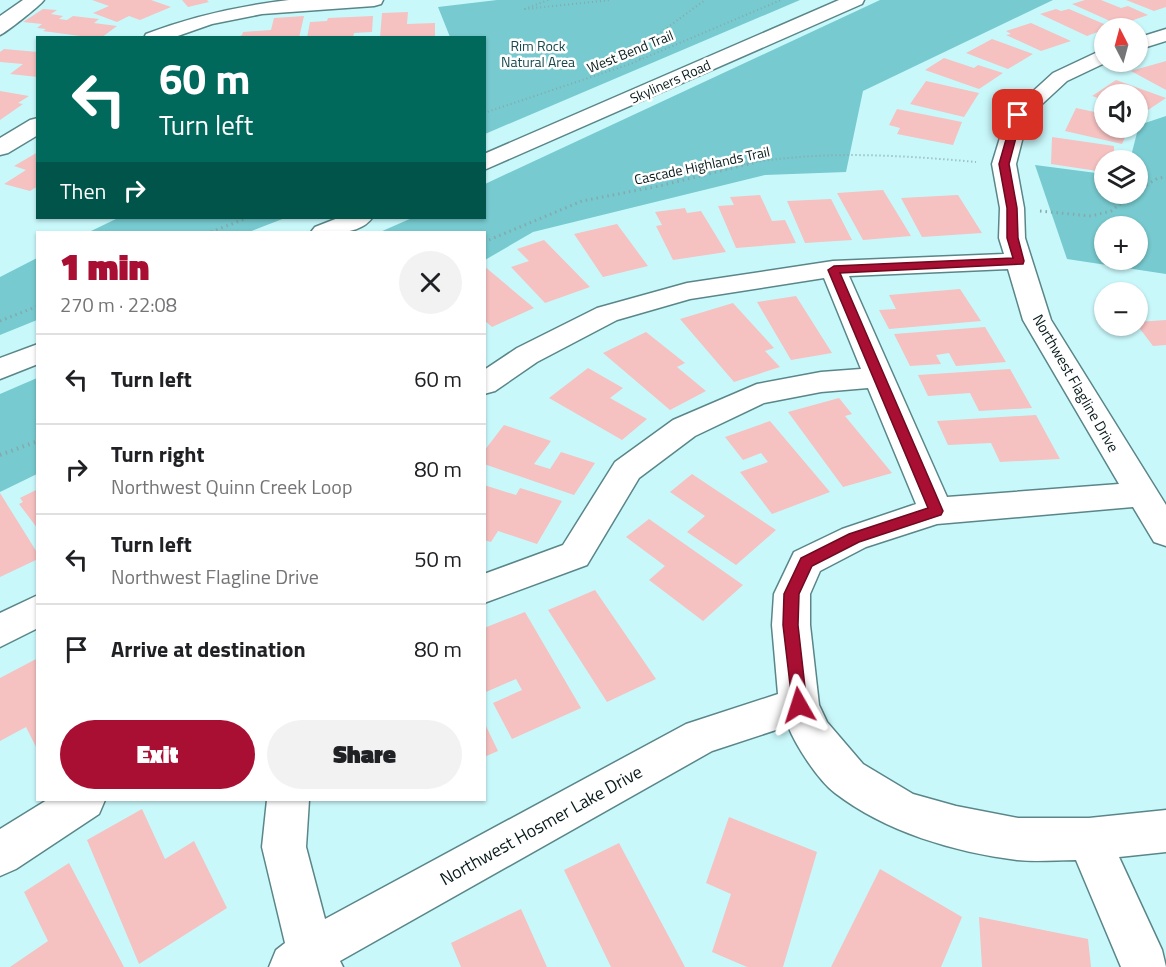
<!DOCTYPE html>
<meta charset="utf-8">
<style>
body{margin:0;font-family:"Titillium Web",sans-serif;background:#f2f2f2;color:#202124;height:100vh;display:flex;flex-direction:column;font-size:22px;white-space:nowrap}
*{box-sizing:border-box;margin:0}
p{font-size:20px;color:#757577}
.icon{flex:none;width:33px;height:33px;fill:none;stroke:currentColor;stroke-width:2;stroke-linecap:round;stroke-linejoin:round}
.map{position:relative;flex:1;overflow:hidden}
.panel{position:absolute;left:36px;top:231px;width:450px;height:570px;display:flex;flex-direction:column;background:#fff;border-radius:0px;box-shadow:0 2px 4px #0004}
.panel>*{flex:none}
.guide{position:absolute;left:36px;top:36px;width:450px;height:183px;border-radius:0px;box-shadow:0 2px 4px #0004;background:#00695c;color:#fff;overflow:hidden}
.needle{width:39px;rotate:354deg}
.buttons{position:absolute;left:1094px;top:18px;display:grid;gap:12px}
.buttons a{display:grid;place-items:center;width:54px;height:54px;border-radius:50%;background:#fff;box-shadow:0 2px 4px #0004;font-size:30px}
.pin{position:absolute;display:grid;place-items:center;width:51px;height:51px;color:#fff;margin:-26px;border-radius:12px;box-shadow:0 3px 9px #0006}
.me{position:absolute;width:66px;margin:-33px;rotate:354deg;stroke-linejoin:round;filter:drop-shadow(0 0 4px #0008)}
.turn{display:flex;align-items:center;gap:21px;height:126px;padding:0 24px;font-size:27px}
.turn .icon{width:78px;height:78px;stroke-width:2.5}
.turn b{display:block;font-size:42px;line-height:51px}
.then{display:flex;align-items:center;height:57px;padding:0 24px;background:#0003;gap:12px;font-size:22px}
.round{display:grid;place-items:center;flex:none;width:63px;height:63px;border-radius:32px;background:#f2f2f2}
.overview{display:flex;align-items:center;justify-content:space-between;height:102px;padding:0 24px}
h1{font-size:36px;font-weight:800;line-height:45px;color:#a80f32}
.action{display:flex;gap:12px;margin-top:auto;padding:12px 24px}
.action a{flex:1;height:69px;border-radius:36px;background:#a80f32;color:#fff;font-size:24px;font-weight:800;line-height:69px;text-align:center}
.action a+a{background:#f2f2f2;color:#202124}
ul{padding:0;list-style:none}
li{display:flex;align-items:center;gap:18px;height:90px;padding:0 24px;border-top:2px solid #e0e0e0}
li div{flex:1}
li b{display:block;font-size:22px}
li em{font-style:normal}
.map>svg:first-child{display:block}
.green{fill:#77cacf;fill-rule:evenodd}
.building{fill:#f5c1c1}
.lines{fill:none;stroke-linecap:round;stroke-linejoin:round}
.minor-casing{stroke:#5a8689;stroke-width:3}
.path-far2{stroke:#85aaac;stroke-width:2;stroke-dasharray:1 3;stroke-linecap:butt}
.path-far1{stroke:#85aaac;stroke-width:3;stroke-dasharray:1.5 4;stroke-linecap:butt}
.path{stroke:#85aaac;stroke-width:4;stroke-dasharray:1.5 4.5;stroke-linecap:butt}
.minor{fill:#fff;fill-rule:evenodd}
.route{fill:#a80f32;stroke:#6d0a20;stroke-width:1.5}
.labels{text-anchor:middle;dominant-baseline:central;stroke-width:5;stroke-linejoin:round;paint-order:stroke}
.far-park-label{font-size:14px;fill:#18494c;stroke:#fff}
.far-street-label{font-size:14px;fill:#081a1b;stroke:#fff}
.street-label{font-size:15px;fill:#081a1b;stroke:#fff}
.near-street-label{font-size:18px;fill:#081a1b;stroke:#fff}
</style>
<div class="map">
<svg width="1166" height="967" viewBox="0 0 1166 967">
<rect width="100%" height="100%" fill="#c9f8fb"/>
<!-- green -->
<path class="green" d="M 497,0 L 800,0 L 485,134 L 484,38 L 450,37 L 438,7 Z
M 880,0 L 1053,0 L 863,91 L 846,172 L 765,175 L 533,232 L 485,260 L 484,232 L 380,232 L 412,218 L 484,218 L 485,184 Z
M 1166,116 L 1166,274 L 1067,259 L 1035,165 L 1104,174 L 1104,194 L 1137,194 L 1137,160 L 1130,160 L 1139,125 ZM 1137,226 L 1137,260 L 1104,260 L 1104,226 Z
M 118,218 L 285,218 L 249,232 L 89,232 Z
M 37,258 L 37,320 L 0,335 L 0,277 Z
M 37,378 L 37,474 L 0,492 L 0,394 Z"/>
<!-- building -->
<path class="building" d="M 92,0 L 151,0 L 171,7 L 140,20 L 129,16 L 117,22 L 93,13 L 109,6 Z
M 182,0 L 207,0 L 209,2 L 188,7 Z
M 1085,0 L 1101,0 L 1121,8 L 1128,6 L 1148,15 L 1119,25 L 1072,4 Z
M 1126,0 L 1166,0 L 1166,7 L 1154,11 Z
M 43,9 L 57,10 L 51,14 L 63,16 L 59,19 L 67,20 L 73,16 L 99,19 L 94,23 L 117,26 L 101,38 L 95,38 L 43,31 L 46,29 L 37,28 L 42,24 L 23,22 Z
M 1056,9 L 1061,11 L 1069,9 L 1111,27 L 1087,36 L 1040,14 Z
M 408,12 L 407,24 L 435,23 L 435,38 L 380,38 L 382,13 Z
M 304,16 L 299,38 L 236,38 L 242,35 L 243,32 L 271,30 L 274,18 Z
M 373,16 L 372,32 L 354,33 L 353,38 L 307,38 L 310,22 L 327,21 L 328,18 Z
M 1031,23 L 1071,41 L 1041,51 L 1006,35 L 1011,34 L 1006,31 Z
M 992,39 L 1033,54 L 1008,69 L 966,53 Z
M 4,49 L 38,52 L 38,77 L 10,74 L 23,64 L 0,62 L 0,52 Z
M 944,58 L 974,68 L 978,65 L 1003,73 L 979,89 L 925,70 Z
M 1166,61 L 1166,90 L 1131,71 Z
M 1116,80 L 1166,98 L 1142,114 L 1137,113 L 1137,94 L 1104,94 L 1104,100 L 1092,96 Z
M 926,81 L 979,93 L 964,117 L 910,104 Z
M 0,91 L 29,96 L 18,103 L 23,104 L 0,120 Z
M 1076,108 L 1104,114 L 1104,128 L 1129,128 L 1122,144 L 1065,131 Z
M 897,109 L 962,122 L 953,145 L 897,134 L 900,128 L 889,125 Z
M 1052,137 L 1114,146 L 1114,160 L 1104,160 L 1104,172 L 1051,164 Z
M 38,152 L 38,186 L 30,191 L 4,184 L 26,170 L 14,166 Z
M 883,190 L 911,236 L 863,240 L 837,193 Z
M 760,195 L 772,221 L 785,220 L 796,243 L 736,248 L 718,206 L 734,205 L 730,197 Z
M 958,195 L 982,233 L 922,237 L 901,198 Z
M 831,199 L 852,240 L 805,243 L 787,201 Z
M 685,208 L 687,213 L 701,211 L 726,252 L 673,260 L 656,226 L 662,225 L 655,212 Z
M 617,224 L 648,266 L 603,277 L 574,234 Z
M 544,240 L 590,287 L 545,303 L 511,267 L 529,261 L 517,249 Z
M 484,266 L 534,308 L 492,327 L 484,320 Z
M 960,289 L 981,321 L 889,329 L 879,310 L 896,309 L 889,295 Z
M 796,296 L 832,353 L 791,360 L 757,302 Z
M 733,303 L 774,348 L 765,351 L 780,367 L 734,382 L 680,319 Z
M 1166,320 L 1166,345 L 1153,346 L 1137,325 L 1137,322 Z
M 985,327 L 1006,362 L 956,366 L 949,353 L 936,355 L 941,364 L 910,366 L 894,334 Z
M 646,332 L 685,363 L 677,367 L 706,391 L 670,410 L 603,353 Z
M 588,368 L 623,388 L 610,398 L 647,419 L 622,440 L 549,398 Z
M 1010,369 L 1032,408 L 979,411 L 970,393 L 928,396 L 918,375 Z
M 839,398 L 852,414 L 845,416 L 892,473 L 843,487 L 788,412 Z
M 1036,415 L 1060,459 L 1000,462 L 991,443 L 948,445 L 937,421 Z
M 770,421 L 830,492 L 772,514 L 740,472 L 768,462 L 761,453 L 743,460 L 725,437 Z
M 504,425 L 551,441 L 534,464 L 550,469 L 561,452 L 595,463 L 574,495 L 484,464 L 484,451 Z
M 692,474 L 776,530 L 736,565 L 687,532 L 705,516 L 670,492 Z
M 484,485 L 516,495 L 520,488 L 562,501 L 537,544 L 498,531 L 491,542 L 484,540 Z
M 38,489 L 38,529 L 19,504 L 23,502 L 20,498 Z
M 0,493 L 38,554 L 38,559 L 0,577 Z
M 649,519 L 743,585 L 703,621 L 649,580 L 665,566 L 626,537 Z
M 595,590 L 656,679 L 607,702 L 548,610 Z
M 525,612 L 581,708 L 512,739 L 493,703 L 522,690 L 516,679 L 486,692 L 484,628 Z
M 38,658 L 38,751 L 26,727 L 0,741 L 0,678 Z
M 484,722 L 498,751 L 484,757 Z
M 142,809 L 165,859 L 194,841 L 227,908 L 139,964 L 87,840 Z
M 729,817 L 817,852 L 783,967 L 747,967 L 712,952 L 731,894 L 706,883 Z
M 619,843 L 685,967 L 611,967 L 564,870 Z
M 69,863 L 124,967 L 10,967 L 48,941 L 24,892 Z
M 880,869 L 962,917 L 941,967 L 831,967 Z
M 521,909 L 547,967 L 461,967 L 451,943 Z
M 979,917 L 1088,939 L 1091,967 L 982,967 Z"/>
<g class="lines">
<defs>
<path id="minor" d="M 23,0 L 44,0 C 40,6 5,33 0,35 L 0,16 Z
M 289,0 L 383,0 L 381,4 L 374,6 L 262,14 L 212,24 L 172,38 L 144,38 L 146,34 C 193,16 239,6 289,0 Z
M 839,0 L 864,0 L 862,4 L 484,170 L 484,154 Z
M 1166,29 L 1166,41 L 1137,50 L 1137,38 Z
M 1104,49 L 1104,62 L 1107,62 L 1067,81 L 1028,117 L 1016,164 L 1024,208 L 1025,238 L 1051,320 L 1166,505 L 1166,546 L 1154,542 L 1133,507 L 937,524 L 866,547 L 820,571 L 810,594 L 810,625 L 819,705 L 827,722 L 863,764 L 913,794 L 956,806 L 1018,818 L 1089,818 L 1166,810 L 1166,852 L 1119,857 L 1162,950 L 1166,967 L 1121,967 L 1076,860 C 1057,860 1036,862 1017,860 C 954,852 886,832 835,793 C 818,780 796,746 788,726 L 712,751 L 340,961 L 343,967 L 269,967 L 276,950 L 285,943 L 262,847 L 267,800 L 309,800 L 306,847 L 325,919 L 686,724 L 778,694 L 772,625 L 774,594 L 794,552 L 842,529 L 916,504 L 868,388 L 821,392 L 764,403 L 695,436 L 639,478 L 587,565 L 484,603 L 484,574 L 563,545 L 615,462 L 673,420 L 757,384 L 821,372 L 861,369 L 824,278 L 690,299 L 617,320 L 537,362 L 495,391 L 484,394 L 484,370 L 517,348 L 597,308 L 687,283 L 833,261 L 1004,254 L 999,238 L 1000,208 L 992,164 L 1007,115 L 1053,73 ZM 1008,269 L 1023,320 L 1119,484 L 947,497 L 849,276 Z
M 38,118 L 38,135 L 8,153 L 0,155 L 0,138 L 30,120 Z
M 338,218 L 372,218 C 360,235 329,234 311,232 L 315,227 Z
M 38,344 L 38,364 L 0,379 L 0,358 Z
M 38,595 L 38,628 L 0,647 L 0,613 Z
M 47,800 L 105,800 L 99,814 L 16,869 L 0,876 L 0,829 Z"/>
</defs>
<!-- minor casing -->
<use href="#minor" class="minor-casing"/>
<!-- path-far2 -->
<path class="path-far2" d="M 548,0 L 525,9 L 611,0
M 640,59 L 642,46 L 705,0
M 484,113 L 630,64 L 781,0
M 744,164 C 821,150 899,155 976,162"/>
<!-- path-far1 -->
<path class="path-far1" d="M 1137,191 L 1158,178 L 1166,177
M 1040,211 L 1091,216 L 1111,211 L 1133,194
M 211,232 L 247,218
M 484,242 L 582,201 L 659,186 L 753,163
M 0,321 L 38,306"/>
<!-- path -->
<path class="path" d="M 0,455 L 38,441"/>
<!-- minor -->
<use href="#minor" class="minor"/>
</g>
<!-- route -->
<path class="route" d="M 1018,112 L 1022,115 L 1009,164 L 1017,208 L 1018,238 L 1024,261 L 1023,264 L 840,273 L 943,511 L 941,515 L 859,542 L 812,566 L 799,594 L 798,625 L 807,705 L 804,710 L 799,712 L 793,710 L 783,625 L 784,594 L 801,558 L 849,534 L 928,508 L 828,270 L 834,266 L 1013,258 L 1007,238 L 1007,208 L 999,164 L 1013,115 Z"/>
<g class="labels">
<!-- far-park labels -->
<g class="far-park-label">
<text x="538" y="45">Rim Rock<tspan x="538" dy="16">Natural Area</tspan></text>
</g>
<!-- far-street labels -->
<g class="far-street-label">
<text transform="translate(630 51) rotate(-22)">West Bend Trail</text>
<text transform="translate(670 81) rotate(-24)">Skyliners Road</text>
<text transform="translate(702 165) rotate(-12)">Cascade Highlands Trail</text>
</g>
<!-- street labels -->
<g class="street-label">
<text transform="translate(1076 383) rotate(60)">Northwest Flagline Drive</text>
</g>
<!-- near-street labels -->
<g class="near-street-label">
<text transform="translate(541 825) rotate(-29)">Northwest Hosmer Lake Drive</text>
</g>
</g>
</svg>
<div class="buttons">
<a><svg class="needle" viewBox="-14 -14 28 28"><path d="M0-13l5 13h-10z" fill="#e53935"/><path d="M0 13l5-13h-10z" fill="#757577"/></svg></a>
<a><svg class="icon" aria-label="sound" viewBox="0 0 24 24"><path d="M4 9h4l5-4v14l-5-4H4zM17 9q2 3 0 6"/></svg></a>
<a><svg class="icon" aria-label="layers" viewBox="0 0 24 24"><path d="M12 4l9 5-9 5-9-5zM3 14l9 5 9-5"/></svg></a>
<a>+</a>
<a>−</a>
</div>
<div class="pin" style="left:1018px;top:115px;background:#d93025"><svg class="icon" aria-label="arrive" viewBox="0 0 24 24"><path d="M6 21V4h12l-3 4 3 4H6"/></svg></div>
<svg class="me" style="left:799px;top:705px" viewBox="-20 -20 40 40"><path d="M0-17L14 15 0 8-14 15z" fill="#a80f32" stroke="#fff" stroke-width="4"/></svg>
<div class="guide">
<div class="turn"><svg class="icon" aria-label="left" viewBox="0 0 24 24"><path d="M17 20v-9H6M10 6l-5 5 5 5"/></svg><div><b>60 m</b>Turn left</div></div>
<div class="then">Then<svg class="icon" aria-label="right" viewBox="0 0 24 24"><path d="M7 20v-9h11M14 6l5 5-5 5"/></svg></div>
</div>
<section class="panel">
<div class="overview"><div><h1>1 min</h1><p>270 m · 22:08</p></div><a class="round"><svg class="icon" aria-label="close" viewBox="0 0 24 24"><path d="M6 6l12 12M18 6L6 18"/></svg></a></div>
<ul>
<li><svg class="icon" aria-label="left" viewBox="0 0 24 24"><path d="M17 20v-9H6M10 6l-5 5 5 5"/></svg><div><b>Turn left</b></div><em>60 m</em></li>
<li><svg class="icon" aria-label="right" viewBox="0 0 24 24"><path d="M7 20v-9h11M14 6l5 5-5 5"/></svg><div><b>Turn right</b><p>Northwest Quinn Creek Loop</p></div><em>80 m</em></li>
<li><svg class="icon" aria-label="left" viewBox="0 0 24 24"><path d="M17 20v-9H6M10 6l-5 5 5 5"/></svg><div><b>Turn left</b><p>Northwest Flagline Drive</p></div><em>50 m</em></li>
<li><svg class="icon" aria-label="arrive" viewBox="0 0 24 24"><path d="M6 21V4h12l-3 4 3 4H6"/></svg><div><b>Arrive at destination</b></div><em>80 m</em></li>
</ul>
<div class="action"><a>Exit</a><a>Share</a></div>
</section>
</div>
